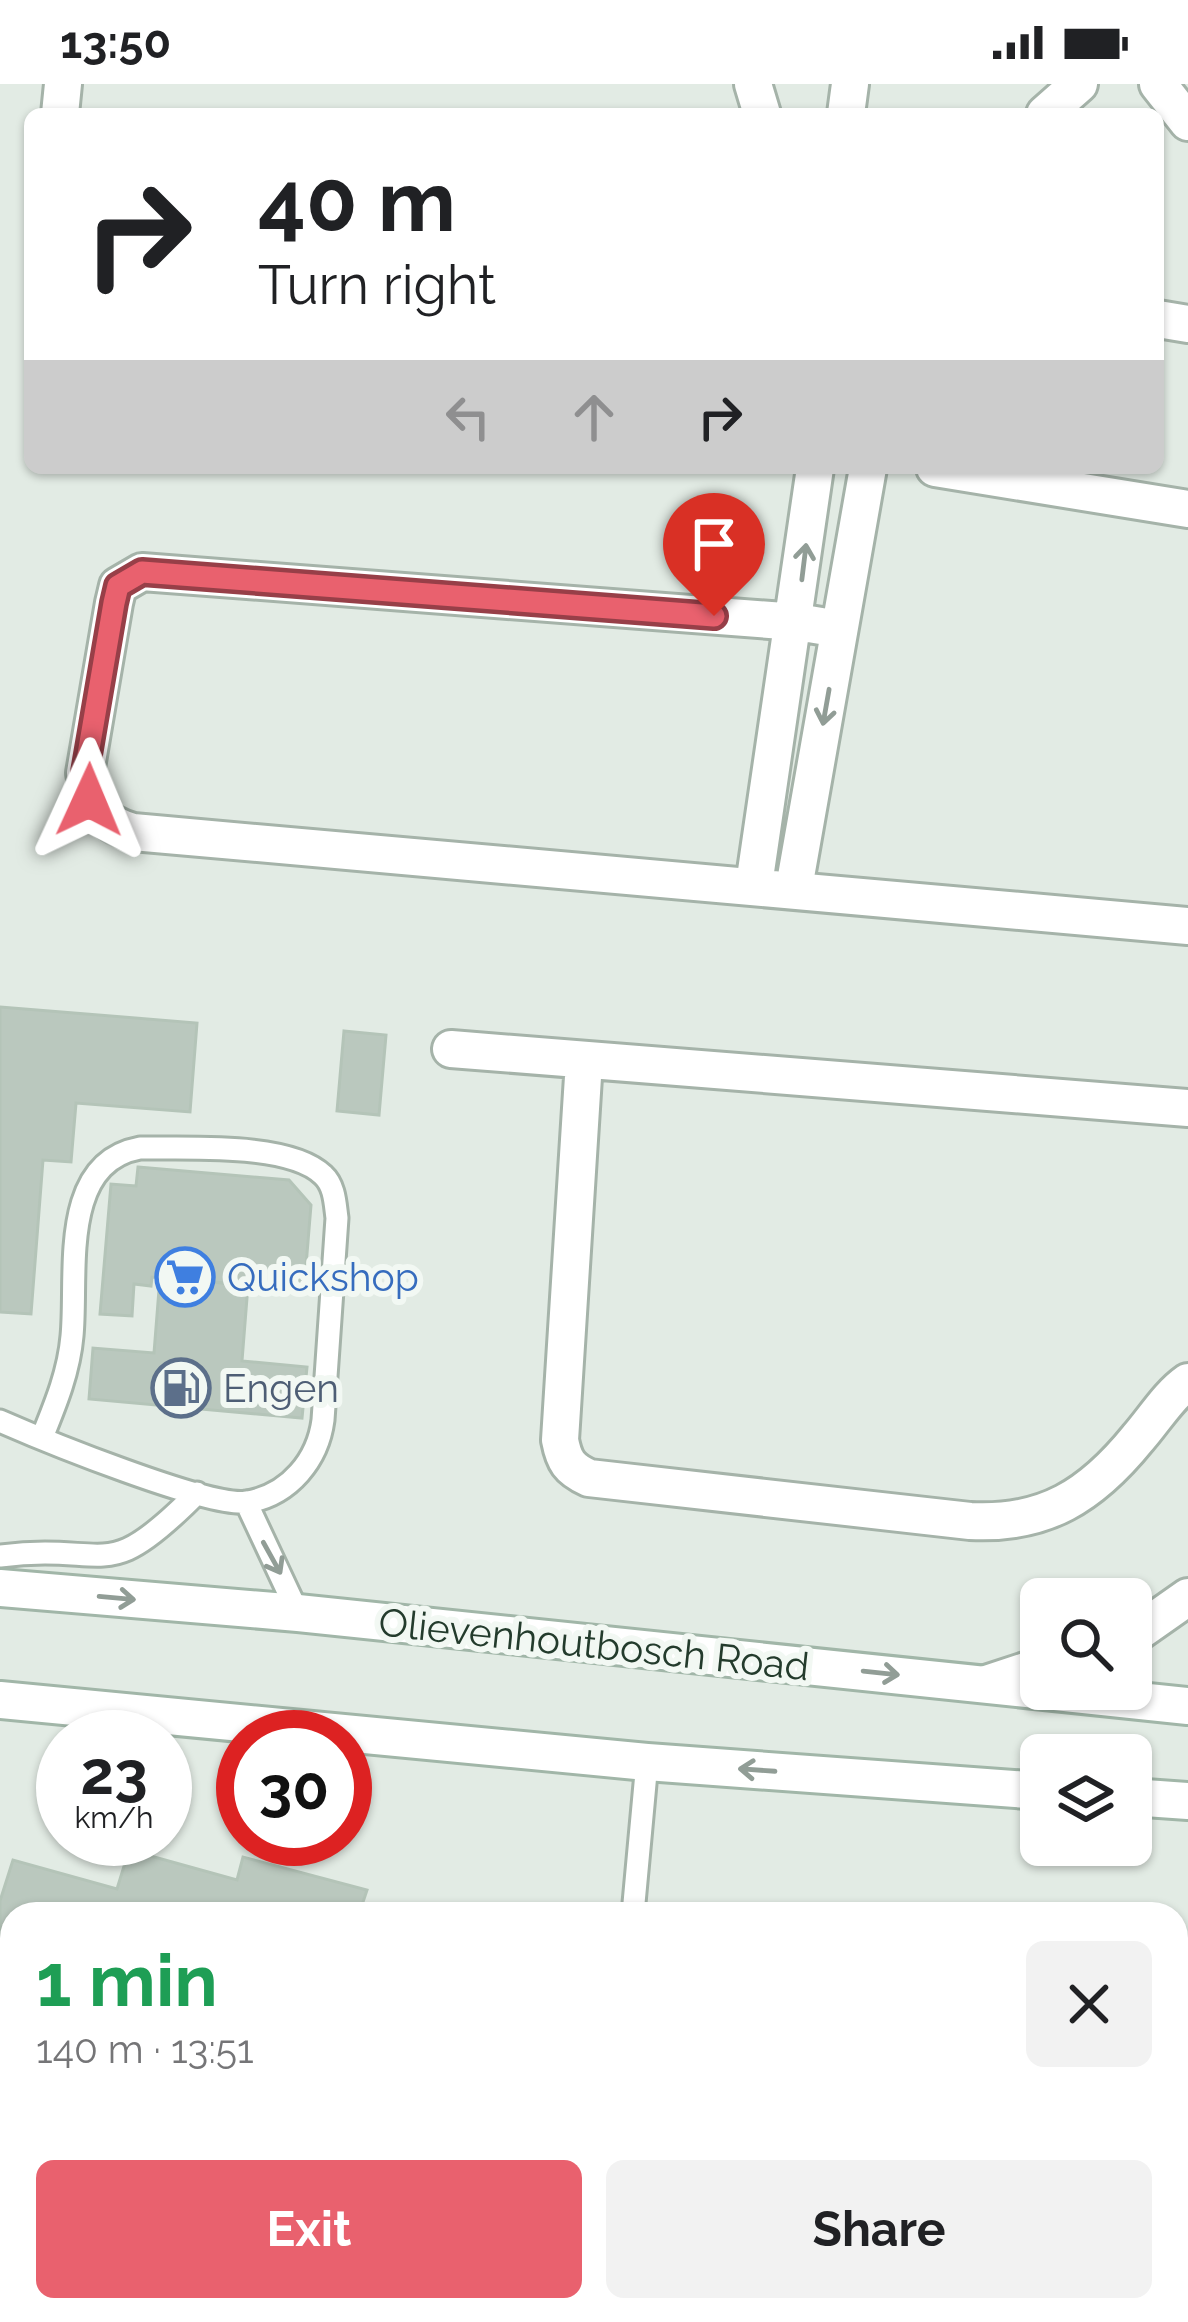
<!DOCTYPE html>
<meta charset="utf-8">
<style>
body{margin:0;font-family:Raleway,sans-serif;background:#f2f2f2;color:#202124;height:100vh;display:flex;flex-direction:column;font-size:45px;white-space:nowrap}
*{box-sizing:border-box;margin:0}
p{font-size:39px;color:#757577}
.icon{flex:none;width:66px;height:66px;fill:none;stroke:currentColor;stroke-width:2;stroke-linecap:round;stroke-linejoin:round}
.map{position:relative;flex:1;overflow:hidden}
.side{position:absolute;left:0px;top:1818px;width:1188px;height:420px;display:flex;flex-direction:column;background:#fff;border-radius:36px 36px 0 0;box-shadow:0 3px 9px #0004}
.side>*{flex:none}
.top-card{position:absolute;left:24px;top:24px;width:1140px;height:366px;border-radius:18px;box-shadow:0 3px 9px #0004;background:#fff;color:#202124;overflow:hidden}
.tools{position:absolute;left:1020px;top:1494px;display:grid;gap:24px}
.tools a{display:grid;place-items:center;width:132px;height:132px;border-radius:18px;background:#fff;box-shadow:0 3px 9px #0004;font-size:60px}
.speed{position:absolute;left:36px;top:1626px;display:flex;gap:24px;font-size:60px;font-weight:700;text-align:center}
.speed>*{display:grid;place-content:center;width:156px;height:156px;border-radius:50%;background:#fff;box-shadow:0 3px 9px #0004;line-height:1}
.speed small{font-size:30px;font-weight:400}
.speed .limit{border:18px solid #d22;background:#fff;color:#111}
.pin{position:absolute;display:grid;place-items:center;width:102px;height:102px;color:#fff;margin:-123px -51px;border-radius:50% 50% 50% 0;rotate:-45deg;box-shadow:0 0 12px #0007}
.pin .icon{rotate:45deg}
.me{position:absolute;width:132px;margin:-66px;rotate:1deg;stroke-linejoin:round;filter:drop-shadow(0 0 9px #0008)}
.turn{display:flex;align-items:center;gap:42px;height:252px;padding:0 36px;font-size:54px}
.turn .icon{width:156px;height:156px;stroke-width:2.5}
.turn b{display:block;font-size:84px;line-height:102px}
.lanes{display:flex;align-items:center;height:114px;padding:0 36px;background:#0003;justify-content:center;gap:60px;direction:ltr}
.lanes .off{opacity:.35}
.round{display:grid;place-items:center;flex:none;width:126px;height:126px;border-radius:18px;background:#f2f2f2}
.summary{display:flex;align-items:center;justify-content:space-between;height:204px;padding:0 36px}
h1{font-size:72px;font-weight:700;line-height:90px;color:#1e9e55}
.cta{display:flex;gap:24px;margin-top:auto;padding:24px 36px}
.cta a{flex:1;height:138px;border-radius:18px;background:#e9616e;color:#fff;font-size:48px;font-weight:700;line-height:138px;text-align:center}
.cta a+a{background:#f2f2f2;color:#202124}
.status{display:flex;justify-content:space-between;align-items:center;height:84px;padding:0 60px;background:#fff;direction:ltr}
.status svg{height:33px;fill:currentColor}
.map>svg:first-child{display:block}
.building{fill:#bac8be;stroke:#b4c4b8;stroke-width:3}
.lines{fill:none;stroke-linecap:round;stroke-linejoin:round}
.service-casing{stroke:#a5b3a9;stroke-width:27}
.minor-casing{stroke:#a5b3a9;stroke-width:42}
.secondary-casing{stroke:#a1b6a8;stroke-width:42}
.service{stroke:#fff;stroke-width:21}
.minor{stroke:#fff;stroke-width:36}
.secondary{stroke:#fff;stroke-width:36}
.oneway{stroke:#919d96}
.route-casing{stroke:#973f48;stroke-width:30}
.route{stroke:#e9616e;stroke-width:21}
.labels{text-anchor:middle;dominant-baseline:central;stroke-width:12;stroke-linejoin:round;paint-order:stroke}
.shop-label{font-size:39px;fill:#366cbe;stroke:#f2f8f3;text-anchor:start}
.service-label{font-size:39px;fill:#4e5e75;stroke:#f2f8f3;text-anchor:start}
.street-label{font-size:39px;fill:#233b2c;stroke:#f2f8f3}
</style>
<div class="status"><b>13:50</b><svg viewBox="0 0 49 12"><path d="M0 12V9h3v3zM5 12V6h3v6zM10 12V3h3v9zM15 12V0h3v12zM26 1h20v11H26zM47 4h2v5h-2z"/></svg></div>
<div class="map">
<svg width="1188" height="2238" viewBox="0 0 1188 2238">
<rect width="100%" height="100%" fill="#e2ebe4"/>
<!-- building -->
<path class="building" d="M 0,923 L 197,939 L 190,1028 L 76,1019 L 71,1078 L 43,1076 L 31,1230 L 0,1228 Z
M 344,947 L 386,951 L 379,1031 L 337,1027 Z
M 138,1083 L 289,1096 L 311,1121 L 304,1206 L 152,1193 L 151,1202 L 134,1200 L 132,1232 L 100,1230 L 111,1100 L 136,1102 Z
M 160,1193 L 248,1201 L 242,1277 L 307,1283 L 302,1334 L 89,1315 L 93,1264 L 154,1269 Z
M 129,1766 L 237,1796 L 243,1773 L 367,1806 L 359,1830 L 12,1830 L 12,2215 L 0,2212 L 0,1817 L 13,1776 L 117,1805 Z"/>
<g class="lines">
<defs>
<path id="service" d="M 0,1337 C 41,1355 209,1424 247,1418 C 290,1411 318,1375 323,1336 L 337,1134 C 335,1120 335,1102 323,1091 C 289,1058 185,1065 140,1064 C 58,1079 78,1191 72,1252 C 69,1287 56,1319 43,1351
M 246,1418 L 298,1529
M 0,1472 C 112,1458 103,1504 197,1409
M 633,1830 L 647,1678
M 203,2238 L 219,2226"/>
<path id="minor" d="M 753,0 L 762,30
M 1158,0 L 1188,38
M 60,30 L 63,0
M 846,30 L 850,0
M 1045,30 L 1079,0
M 1158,235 L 1188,240
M 935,384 L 1188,425
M 839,545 L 797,538 L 142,488 L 118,502 L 114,519 L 85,689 C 90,721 100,739 133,748 L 1188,842
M 754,801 L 815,384
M 794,804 L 868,384
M 451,965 L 1188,1024
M 584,977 L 560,1356 C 564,1377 569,1385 589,1394 L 970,1437 C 1045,1441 1091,1412 1138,1354 C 1154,1336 1168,1312 1188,1298
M 1131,1553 L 1188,1513
M 986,1600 L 1041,1582"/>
<path id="secondary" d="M 0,1504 L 298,1529 L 1188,1622
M 0,1616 L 647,1678 L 1041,1707
M 1131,1713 L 1188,1717"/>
</defs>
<!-- service casing -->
<use href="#service" class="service-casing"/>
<!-- minor casing -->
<use href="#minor" class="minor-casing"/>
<!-- secondary casing -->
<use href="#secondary" class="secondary-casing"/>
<!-- service -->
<use href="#service" class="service"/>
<!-- minor -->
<use href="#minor" class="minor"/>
<!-- secondary -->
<use href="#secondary" class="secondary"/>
</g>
<!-- one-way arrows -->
<defs><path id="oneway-shaft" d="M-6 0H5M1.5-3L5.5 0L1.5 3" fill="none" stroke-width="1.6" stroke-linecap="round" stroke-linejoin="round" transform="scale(3)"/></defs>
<g class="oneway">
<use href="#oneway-shaft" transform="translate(804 478) rotate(-83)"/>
<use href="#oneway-shaft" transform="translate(826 623) rotate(100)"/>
<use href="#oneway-shaft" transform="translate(272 1474) rotate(61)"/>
<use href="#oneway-shaft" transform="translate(117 1514) rotate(5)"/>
<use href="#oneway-shaft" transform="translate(881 1589) rotate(6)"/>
<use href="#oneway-shaft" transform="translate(757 1686) rotate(-176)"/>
</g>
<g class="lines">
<defs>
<path id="route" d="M 89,716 L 85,688 L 114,519 L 118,502 L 142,488 L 714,532"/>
</defs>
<!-- route casing -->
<use href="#route" class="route-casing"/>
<!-- route -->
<use href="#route" class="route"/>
</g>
<!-- icons -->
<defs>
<symbol id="supermarket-ring" viewBox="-11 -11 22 22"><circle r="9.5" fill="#f2f8f3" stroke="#3f7fe0" stroke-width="1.5"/><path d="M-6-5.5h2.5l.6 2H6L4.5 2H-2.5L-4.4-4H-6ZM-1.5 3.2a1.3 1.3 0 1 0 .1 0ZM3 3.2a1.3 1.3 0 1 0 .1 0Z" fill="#3f7fe0"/></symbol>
<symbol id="fuel-ring" viewBox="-11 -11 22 22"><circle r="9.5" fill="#f2f8f3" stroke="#5c6f8a" stroke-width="1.5"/><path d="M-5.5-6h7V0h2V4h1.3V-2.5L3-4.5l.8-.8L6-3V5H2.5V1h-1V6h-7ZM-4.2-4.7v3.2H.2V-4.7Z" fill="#5c6f8a"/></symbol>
</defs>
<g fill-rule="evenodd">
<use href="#supermarket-ring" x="152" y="1160" width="66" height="66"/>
<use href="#fuel-ring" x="148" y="1271" width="66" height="66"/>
</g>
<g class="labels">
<!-- shop labels -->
<g class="shop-label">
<text x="227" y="1193">Quickshop</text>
</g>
<!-- service labels -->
<g class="service-label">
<text x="223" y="1304">Engen</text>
</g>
<!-- street labels -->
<g class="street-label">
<text transform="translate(594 1560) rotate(6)">Olievenhoutbosch Road</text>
</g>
</g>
</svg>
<div class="tools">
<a><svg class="icon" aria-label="search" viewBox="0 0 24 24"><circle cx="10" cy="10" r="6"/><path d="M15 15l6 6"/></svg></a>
<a><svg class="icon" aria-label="layers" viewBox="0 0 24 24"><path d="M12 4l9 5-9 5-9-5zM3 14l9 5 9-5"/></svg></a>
</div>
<div class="speed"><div>23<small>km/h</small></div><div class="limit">30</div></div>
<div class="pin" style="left:714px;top:532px;background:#d93025"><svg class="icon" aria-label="arrive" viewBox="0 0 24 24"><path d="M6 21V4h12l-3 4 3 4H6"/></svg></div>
<svg class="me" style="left:89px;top:716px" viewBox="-20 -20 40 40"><path d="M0-17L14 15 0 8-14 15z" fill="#e9616e" stroke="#fff" stroke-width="4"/></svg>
<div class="top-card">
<div class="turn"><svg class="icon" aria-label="right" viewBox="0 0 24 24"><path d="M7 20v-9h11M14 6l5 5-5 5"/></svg><div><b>40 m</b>Turn right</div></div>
<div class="lanes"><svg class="icon off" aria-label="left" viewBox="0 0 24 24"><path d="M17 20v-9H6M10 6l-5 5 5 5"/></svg><svg class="icon off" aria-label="ahead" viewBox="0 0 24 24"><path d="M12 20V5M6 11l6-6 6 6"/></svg><svg class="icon" aria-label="right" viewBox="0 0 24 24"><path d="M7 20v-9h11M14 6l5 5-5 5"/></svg></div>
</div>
<section class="side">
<div class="summary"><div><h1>1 min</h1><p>140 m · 13:51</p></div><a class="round"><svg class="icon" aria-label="close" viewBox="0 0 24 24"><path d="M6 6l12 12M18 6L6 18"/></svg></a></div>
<div class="cta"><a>Exit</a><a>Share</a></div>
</section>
</div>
